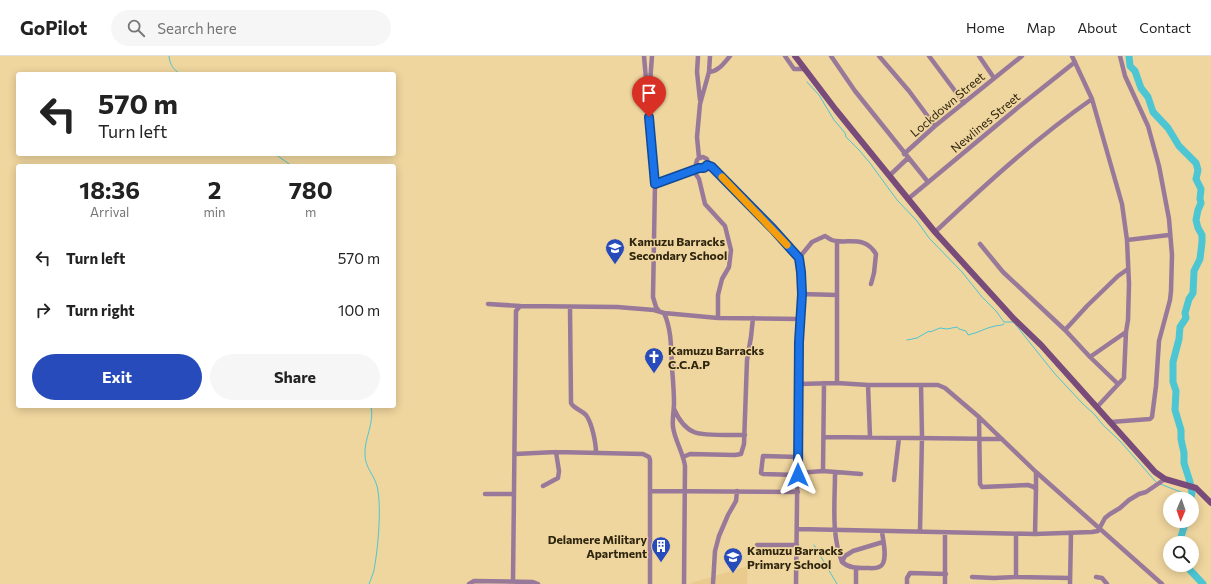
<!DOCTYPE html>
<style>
body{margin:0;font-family:Commissioner,sans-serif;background:#f6f6f6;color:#222;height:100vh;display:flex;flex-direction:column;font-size:15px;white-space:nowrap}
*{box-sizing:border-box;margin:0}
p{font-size:13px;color:#767676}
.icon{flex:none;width:22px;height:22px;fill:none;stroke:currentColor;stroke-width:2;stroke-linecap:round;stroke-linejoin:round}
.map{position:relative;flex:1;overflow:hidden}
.panel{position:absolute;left:16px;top:108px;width:380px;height:244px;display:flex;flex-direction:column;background:#fff;border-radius:4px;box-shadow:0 2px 10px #0003}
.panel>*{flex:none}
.guide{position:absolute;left:16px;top:16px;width:380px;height:84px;border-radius:4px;box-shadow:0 2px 10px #0003;background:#fff;color:#222;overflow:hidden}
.needle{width:26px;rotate:182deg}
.fabs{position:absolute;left:1163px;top:436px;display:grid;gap:8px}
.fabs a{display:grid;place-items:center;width:36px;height:36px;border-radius:50%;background:#fff;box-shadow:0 2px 10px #0003;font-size:20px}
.pin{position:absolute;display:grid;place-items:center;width:34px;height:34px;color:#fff;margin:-41px -17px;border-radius:50% 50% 50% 0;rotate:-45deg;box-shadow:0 0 4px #0007}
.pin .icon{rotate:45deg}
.me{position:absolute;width:44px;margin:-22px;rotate:0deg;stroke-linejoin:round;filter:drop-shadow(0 0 3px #0008)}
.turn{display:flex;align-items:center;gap:14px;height:84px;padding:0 16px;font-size:18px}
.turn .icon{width:52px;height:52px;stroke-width:2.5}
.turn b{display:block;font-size:28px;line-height:34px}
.eta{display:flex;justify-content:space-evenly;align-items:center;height:68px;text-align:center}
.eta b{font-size:24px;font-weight:700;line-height:28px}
.action{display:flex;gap:8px;margin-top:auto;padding:8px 16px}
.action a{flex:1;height:46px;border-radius:24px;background:#274bba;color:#fff;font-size:16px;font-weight:700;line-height:46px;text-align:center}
.action a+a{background:#f6f6f6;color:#222}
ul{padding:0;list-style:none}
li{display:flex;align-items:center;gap:12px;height:52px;padding:0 16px}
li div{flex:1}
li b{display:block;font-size:15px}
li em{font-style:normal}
header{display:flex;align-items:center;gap:24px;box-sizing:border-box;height:56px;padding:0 20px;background:#fff;border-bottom:1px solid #e0e0e0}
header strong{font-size:19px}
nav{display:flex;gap:22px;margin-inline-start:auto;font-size:14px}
.search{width:280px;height:36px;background:#f6f6f6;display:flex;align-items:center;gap:10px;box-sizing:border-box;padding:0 14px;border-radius:22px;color:#767676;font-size:15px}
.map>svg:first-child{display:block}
.built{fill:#e9cc8d}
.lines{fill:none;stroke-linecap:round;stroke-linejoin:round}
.stream{stroke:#4dc6d4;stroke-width:1}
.river{stroke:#4dc6d4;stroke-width:7}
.street{stroke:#997999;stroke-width:4.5}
.secondary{stroke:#794b7a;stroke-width:6}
.route-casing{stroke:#114b97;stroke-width:10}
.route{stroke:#1a73e8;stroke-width:7}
.slow{stroke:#f59e0b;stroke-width:7}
.labels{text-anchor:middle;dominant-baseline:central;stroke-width:3;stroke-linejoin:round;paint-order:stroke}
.street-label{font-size:12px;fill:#2e250f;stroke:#efd59e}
.poi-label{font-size:12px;font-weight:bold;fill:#2e250f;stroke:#efd59e;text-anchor:start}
</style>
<header>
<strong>GoPilot</strong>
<div class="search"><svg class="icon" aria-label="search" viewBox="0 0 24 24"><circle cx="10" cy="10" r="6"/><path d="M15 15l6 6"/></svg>Search here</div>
<nav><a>Home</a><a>Map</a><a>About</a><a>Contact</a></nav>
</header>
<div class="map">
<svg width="1211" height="528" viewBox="0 0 1211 528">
<rect width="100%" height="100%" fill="#efd59e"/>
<!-- built -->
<path class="built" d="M 748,510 L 747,528 L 691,528 L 691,527 Z"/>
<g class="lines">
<!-- stream -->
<path class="stream" d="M 169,0 C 170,9 173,13 180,18
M 807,26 L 819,39 L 834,64 L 845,77 L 846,81 L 859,94 L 870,107 L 897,144 L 917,165 L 929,182 L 962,216 L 982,241 L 996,255 L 1004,266 L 1013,266
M 275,98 L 292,110
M 1015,268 L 1055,318 L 1083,348 L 1095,359 L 1103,369 L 1120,385 L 1156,426
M 907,284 L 917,282 L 929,275 L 930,276 L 940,272 L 947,273 L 957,271 L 959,273 L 966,275 L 968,279 C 978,277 985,272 995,270 C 999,269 1001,270 1004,268
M 1160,428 L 1191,440
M 814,489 L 837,528
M 369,528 C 371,523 373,518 374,514 C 378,493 382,450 377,430 C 374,419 365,411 365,399 C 364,382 375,367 371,350"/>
<!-- river -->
<path class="river" d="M 1129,0 L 1130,10 L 1135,15 L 1141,32 L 1148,41 L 1153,56 L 1168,72 L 1179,90 L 1196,107 L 1198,114 L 1196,123 L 1201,133 L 1200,143 L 1201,147 L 1198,154 L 1196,164 L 1198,172 L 1202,179 L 1202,186 L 1200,203 L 1194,215 L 1193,237 L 1189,243 L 1185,257 L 1186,262 L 1180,271 L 1179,283 L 1173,306 L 1173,326 L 1176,335 L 1175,354 L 1181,374 L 1181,383 L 1184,397 L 1184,407 L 1190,426 L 1192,436 L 1191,443
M 1179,487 L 1186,465
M 1187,509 L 1190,514 L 1203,528"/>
<!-- street -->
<path class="street" d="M 644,0 L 655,128 L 653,241 L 656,251 L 659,255
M 698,0 L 697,16 L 700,44
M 785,0 L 794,13 L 804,13
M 831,0 L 855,35 L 928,126
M 879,0 L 909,35 L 935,70
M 929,0 L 964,47
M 979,0 L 994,22
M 1072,0 L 1092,43 L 1122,148 L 1127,184 L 1129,228 L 1128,264 L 1126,276 L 1124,320 L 1124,322 L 1097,351
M 709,16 C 719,15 724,7 730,0
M 649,40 L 652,0
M 904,98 L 935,70 L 1022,0
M 699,102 L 703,101 L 707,103 L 708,108 L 705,111 L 701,112 L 696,108 L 697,104 L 699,102 L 697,81 L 700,48 L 709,16 L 710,0
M 707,109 L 712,111 L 773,173 L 799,202 L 802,219 L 802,238 L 799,286 L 796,528
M 693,114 L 699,123 L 705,148 L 725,170 L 731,194 L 729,211 L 722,223 L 718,239 L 718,262
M 889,120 L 908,102
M 655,128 L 694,113
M 908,143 L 1021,49 L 1075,6
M 935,176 C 985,129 1036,82 1092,43
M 1127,184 L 1169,179
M 980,188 L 1003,216 L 1065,274 L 1090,301 L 1118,328
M 799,202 L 812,186 L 825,180 C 829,182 831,185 836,185 C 851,187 865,180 876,198 L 874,217 L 871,228
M 802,238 L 837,239
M 488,248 L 520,250
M 570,251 L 571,347 C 574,353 582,354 586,359 C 592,367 596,387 596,397
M 664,257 L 718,262 L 800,263
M 1065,274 L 1087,250 L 1118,220 L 1128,213
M 1090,301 L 1126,276
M 837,327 L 837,186
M 799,328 L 837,327 L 868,329 L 938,329 L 945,332 L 979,361 L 1036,416 L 1162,528
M 868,329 L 870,381
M 674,353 C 678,362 684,372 694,376 C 702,380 734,379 745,379
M 979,361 L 980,428 L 982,431 L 1028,429 L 1034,431 L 1036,434 L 1035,478
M 1111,366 L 1150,363 L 1152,361 L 1156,330 L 1159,285 L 1170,244 L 1171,235 L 1172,199 L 1169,163 L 1159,110 L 1148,70 L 1125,20 L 1120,0
M 824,381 L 1002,383
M 515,398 L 556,396 L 643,398 L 649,401 L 650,404 L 650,528
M 683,401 L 690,398 L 735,399 L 741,398 L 744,388 L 747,304 L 751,281 L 753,262
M 823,415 L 824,327
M 798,417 L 823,415 L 861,418
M 835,417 C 835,446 831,478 842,506 C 849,512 856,512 866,512 C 870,512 875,513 879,511 C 889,508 883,484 882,476
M 798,419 L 763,418 L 761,417 L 763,400 L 798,401
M 894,424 L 899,382
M 543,430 L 558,422 L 559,415 L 556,396
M 1036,434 L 1036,416
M 650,435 L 798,436
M 485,438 L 514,438
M 797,473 L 1035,478 L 1092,476 L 1098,475 L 1105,462 L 1110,458 L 1120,452 L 1129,444 L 1139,438 L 1146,436 L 1165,423
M 920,475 L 922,381 L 921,329
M 945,477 L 945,528
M 757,489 L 797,489
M 842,506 L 845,500 L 853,495 L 883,486
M 972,521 L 994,522 L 1016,521 L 1070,522
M 1016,521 L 1016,478
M 1096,521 L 1102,522 L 1107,528
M 513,525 L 516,255 L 520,250 L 617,251 L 654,254 L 664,257 C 672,274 671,295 672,312 C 673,324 674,335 674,347 C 674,355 672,363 673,371 C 675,385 683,396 685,410 L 684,528
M 469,528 L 474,525 L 533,526 L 538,528
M 713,528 L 715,495 L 719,480 L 728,459 L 736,445 L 737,435
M 856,528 L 856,512
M 907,528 L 907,522 L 910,517 L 946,518
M 1070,528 L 1071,477"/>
<!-- secondary -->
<path class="secondary" d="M 795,0 L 836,54 L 935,176 L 1014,263 L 1041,289 L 1155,416 L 1165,423 L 1196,432 L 1211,447"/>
</g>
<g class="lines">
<defs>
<path id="route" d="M 649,61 L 655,128 L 699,112 L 704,112 L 707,109 L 712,111 L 773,173 L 799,202 L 801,216 L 802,238 L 799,286 L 798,419"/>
</defs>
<!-- route casing -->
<use href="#route" class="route-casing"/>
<!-- route -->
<use href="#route" class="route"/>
<!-- slow -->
<path class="slow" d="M 722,121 L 787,189"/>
</g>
<!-- icons -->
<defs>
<symbol id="school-pin" viewBox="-11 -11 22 30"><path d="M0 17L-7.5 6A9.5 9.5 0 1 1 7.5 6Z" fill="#274bba" stroke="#efd59e"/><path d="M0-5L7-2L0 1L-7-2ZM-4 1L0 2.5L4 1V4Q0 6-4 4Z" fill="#fff"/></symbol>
<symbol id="church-pin" viewBox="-11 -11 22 30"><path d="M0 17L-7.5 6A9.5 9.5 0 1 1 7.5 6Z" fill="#274bba" stroke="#efd59e"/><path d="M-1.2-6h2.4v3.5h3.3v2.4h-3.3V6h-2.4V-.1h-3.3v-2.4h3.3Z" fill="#fff"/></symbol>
<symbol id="building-pin" viewBox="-11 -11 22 30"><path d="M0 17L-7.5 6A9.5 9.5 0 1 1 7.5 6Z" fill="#274bba" stroke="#efd59e"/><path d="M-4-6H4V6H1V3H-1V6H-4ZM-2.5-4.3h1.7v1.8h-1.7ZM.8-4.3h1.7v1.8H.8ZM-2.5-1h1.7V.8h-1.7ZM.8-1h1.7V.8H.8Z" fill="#fff"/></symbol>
</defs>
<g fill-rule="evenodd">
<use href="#school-pin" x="604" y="181" width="22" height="30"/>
<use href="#church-pin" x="643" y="290" width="22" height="30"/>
<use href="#building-pin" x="650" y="479" width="22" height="30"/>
<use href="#school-pin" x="722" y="490" width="22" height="30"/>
</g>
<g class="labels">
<!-- street labels -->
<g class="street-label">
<text transform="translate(947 48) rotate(-40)">Lockdown Street</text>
<text transform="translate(985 66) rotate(-40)">Newlines Street</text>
</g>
<!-- poi labels -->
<g class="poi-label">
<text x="629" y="185">Kamuzu Barracks<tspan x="629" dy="14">Secondary School</tspan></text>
<text x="668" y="294">Kamuzu Barracks<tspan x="668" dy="14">C.C.A.P</tspan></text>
<text x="647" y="483" text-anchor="end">Delamere Military<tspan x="647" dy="14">Apartment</tspan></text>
<text x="747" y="494">Kamuzu Barracks<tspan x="747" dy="14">Primary School</tspan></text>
</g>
</g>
</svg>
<div class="fabs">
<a><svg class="needle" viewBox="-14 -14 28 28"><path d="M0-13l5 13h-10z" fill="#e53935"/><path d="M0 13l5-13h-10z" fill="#767676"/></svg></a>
<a><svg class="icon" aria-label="search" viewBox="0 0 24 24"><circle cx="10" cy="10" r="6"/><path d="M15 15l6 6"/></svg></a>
</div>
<div class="pin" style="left:649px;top:61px;background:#d93025"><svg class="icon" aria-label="arrive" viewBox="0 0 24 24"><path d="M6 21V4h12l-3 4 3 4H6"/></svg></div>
<svg class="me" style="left:798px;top:419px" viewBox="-20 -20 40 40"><path d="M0-17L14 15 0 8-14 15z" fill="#1a73e8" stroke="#fff" stroke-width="4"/></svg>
<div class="guide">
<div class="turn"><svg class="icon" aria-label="left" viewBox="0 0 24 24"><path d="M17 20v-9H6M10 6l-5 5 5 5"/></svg><div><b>570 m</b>Turn left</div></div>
</div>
<section class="panel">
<div class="eta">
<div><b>18:36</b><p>Arrival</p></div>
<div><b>2</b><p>min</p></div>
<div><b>780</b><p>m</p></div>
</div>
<ul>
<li><svg class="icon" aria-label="left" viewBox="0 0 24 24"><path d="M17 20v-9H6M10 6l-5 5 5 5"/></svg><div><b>Turn left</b></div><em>570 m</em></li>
<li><svg class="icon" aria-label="right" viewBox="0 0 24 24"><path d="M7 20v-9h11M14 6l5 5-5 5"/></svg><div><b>Turn right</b></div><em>100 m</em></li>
</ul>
<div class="action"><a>Exit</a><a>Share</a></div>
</section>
</div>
